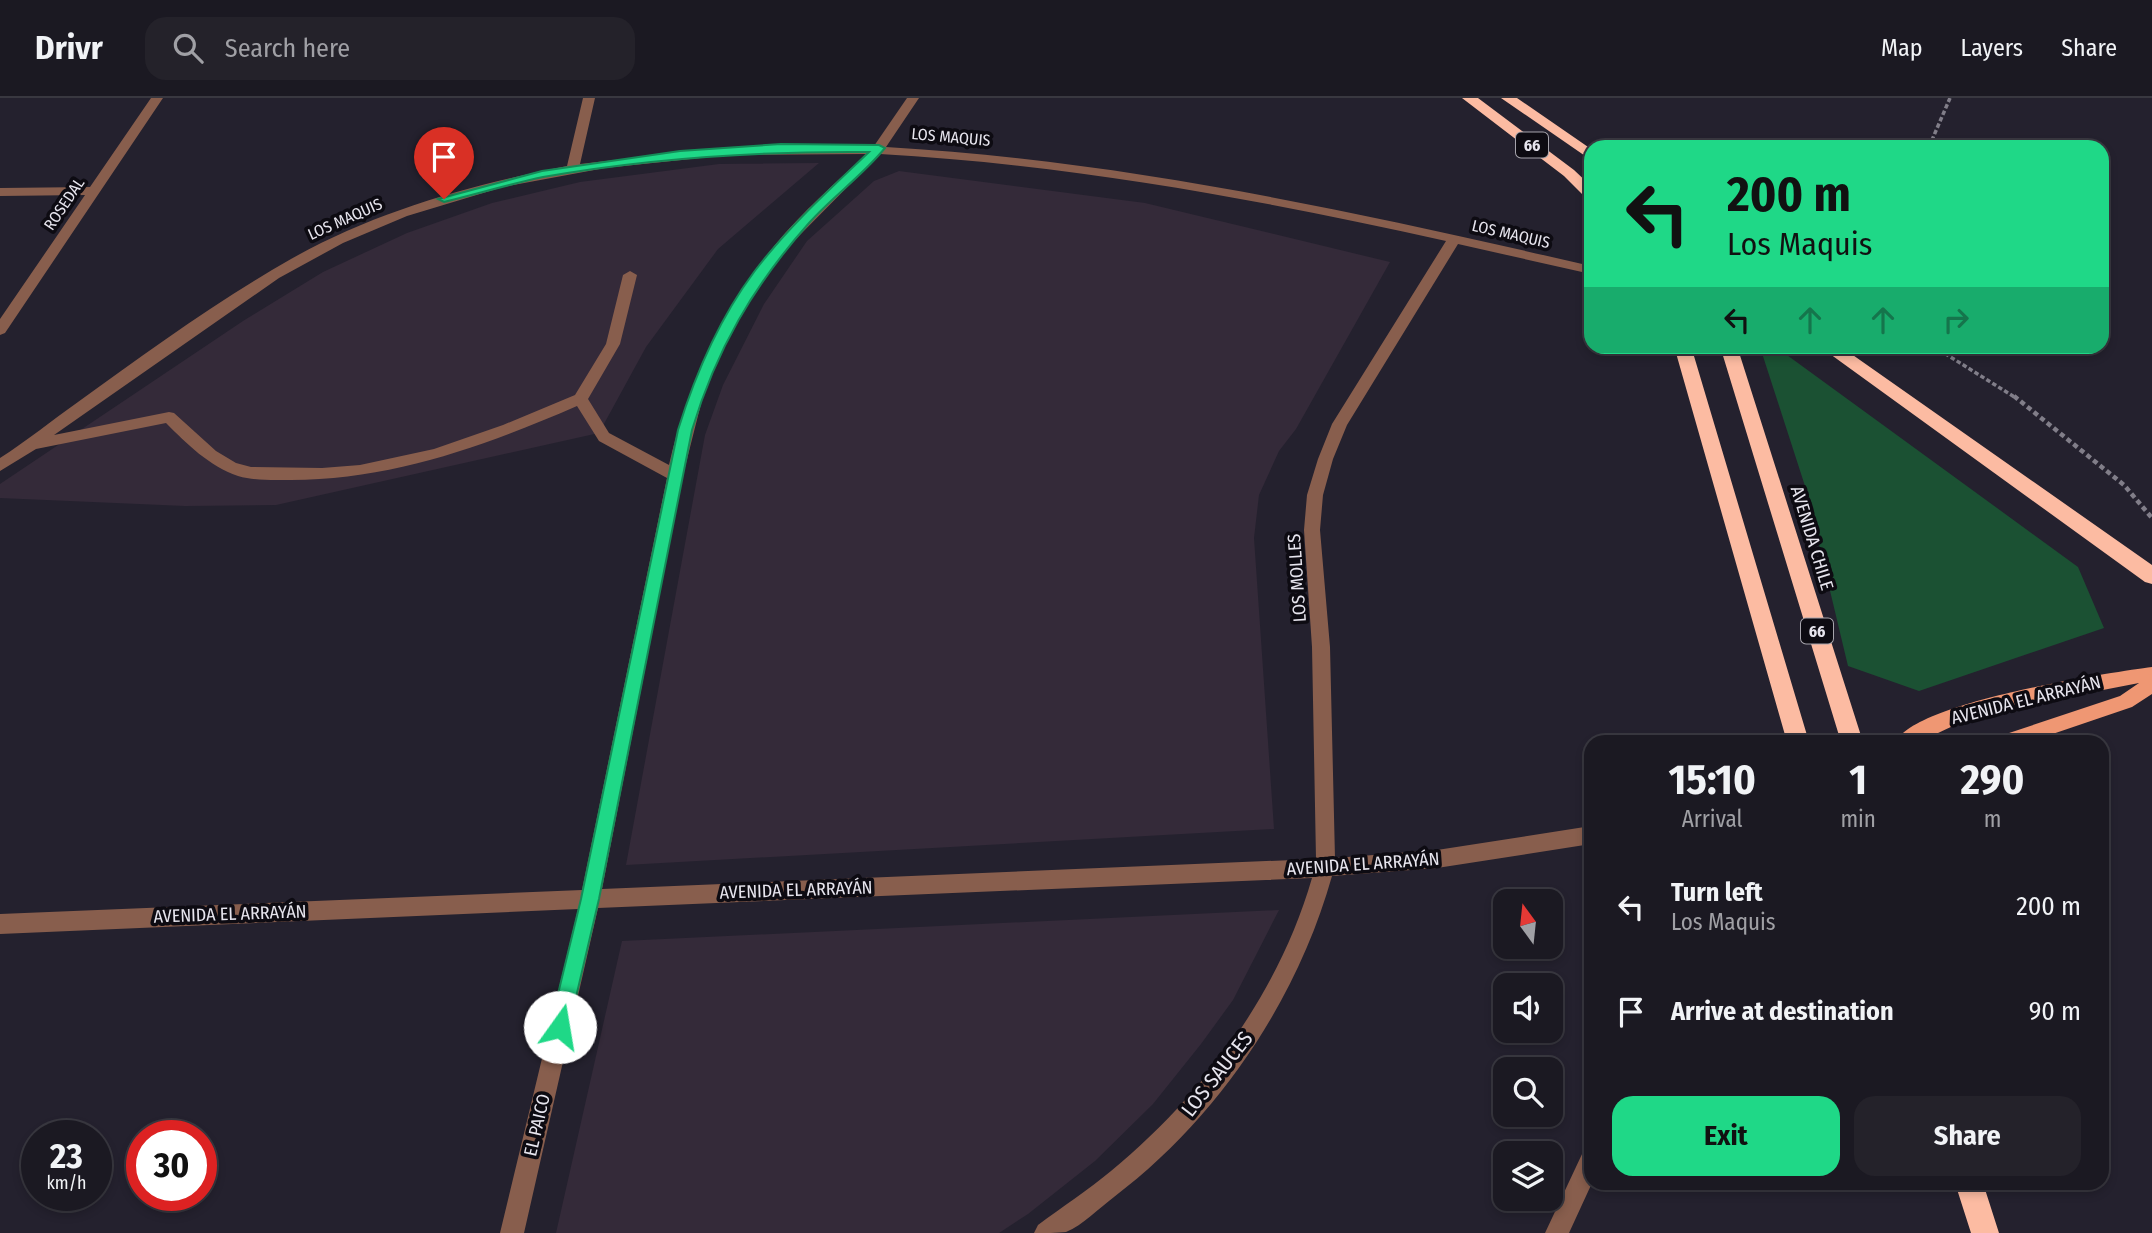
<!DOCTYPE html>
<meta charset="utf-8">
<style>
body{margin:0;font-family:"Fira Sans Condensed",sans-serif;background:#24222a;color:#f1f3f6;height:100vh;display:flex;flex-direction:column;font-size:26px;white-space:nowrap}
*{box-sizing:border-box;margin:0}
p{font-size:23px;color:#a0a0a5}
.icon{flex:none;width:38px;height:38px;fill:none;stroke:currentColor;stroke-width:2;stroke-linecap:round;stroke-linejoin:round}
.map{position:relative;flex:1;overflow:hidden}
.drawer{position:absolute;left:1584px;top:637px;width:525px;height:455px;display:flex;flex-direction:column;background:#1b1922;border-radius:21px;box-shadow:0 4px 10px #0003,0 0 0 2px #393840}
.drawer>*{flex:none}
.banner{position:absolute;left:1584px;top:42px;width:525px;height:214px;border-radius:21px;box-shadow:0 4px 10px #0003,0 0 0 2px #393840;background:#1fd887;color:#111;overflow:hidden}
.needle{width:46px;rotate:345deg}
.controls{position:absolute;left:1493px;top:791px;display:grid;gap:14px}
.controls a{display:grid;place-items:center;width:70px;height:70px;border-radius:14px;background:#1b1922;box-shadow:0 4px 10px #0003,0 0 0 2px #393840;font-size:35px}
.speed{position:absolute;left:21px;top:1022px;display:flex;gap:14px;font-size:35px;font-weight:700;text-align:center}
.speed>*{display:grid;place-content:center;width:91px;height:91px;border-radius:50%;background:#1b1922;box-shadow:0 4px 10px #0003,0 0 0 2px #393840;line-height:1}
.speed small{font-size:18px;font-weight:400}
.speed .limit{border:10px solid #d22;background:#fff;color:#111}
.pin{position:absolute;display:grid;place-items:center;width:60px;height:60px;color:#fff;margin:-72px -30px;border-radius:50% 50% 50% 0;rotate:-45deg;box-shadow:0 0 7px #0007}
.pin .icon{rotate:45deg}
.me{position:absolute;width:77px;margin:-38px;rotate:13deg;stroke-linejoin:round;filter:drop-shadow(0 0 5px #0008)}
.turn{display:flex;align-items:center;gap:24px;height:147px;padding:0 28px;font-size:32px}
.turn .icon{width:91px;height:91px;stroke-width:2.5}
.turn b{display:block;font-size:49px;line-height:60px}
.lanes{display:flex;align-items:center;height:66px;padding:0 28px;background:#0003;justify-content:center;gap:35px;direction:ltr}
.lanes .off{opacity:.35}
.eta{display:flex;justify-content:space-evenly;align-items:center;height:119px;text-align:center}
.eta b{font-size:42px;font-weight:700;line-height:49px}
.cta{display:flex;gap:14px;margin-top:auto;padding:14px 28px}
.cta a{flex:1;height:80px;border-radius:21px;background:#1fd887;color:#111;font-size:28px;font-weight:700;line-height:80px;text-align:center}
.cta a+a{background:#24222a;color:#f1f3f6}
ul{padding:0;list-style:none}
li{display:flex;align-items:center;gap:21px;height:105px;padding:0 28px}
li div{flex:1}
li b{display:block;font-size:26px}
li em{font-style:normal}
header{display:flex;align-items:center;gap:42px;box-sizing:border-box;height:98px;padding:0 35px;background:#1b1922;border-bottom:2px solid #393840}
header strong{font-size:33px}
nav{display:flex;gap:38px;margin-inline-start:auto;font-size:24px}
.search{width:490px;height:63px;background:#24222a;display:flex;align-items:center;gap:18px;box-sizing:border-box;padding:0 24px;border-radius:21px;color:#a0a0a5;font-size:26px}
.map>svg:first-child{display:block}
.industrial{fill:#342a39}
.green{fill:#1b5133}
.lines{fill:none;stroke-linecap:round;stroke-linejoin:round}
.path-far1{stroke:#817e89;stroke-width:3.5;stroke-dasharray:4.5 2.5;stroke-linecap:butt}
.path{stroke:#817e89;stroke-width:4.5;stroke-dasharray:5 3.5;stroke-linecap:butt}
.minor{fill:#885e4d;fill-rule:evenodd}
.major{fill:#ef9773;fill-rule:evenodd}
.highway{fill:#fcbba2;fill-rule:evenodd}
.route{fill:#1fd887;stroke:#148c58;stroke-width:2}
.labels{text-anchor:middle;dominant-baseline:central;stroke-width:7;stroke-linejoin:round;paint-order:stroke}
.far-street-label{font-size:16px;fill:#e7e5ee;stroke:#0d0b12}
.shield{fill:#0d0b12;stroke:#a6a4ac;stroke-width:2}
.shield-label{font-size:16px;font-weight:bold;fill:#e7e5ee}
.street-label{font-size:18px;fill:#e7e5ee;stroke:#0d0b12}
.near-street-label{font-size:21px;fill:#e7e5ee;stroke:#0d0b12}
</style>
<header>
<strong>Drivr</strong>
<div class="search"><svg class="icon" aria-label="search" viewBox="0 0 24 24"><circle cx="10" cy="10" r="6"/><path d="M15 15l6 6"/></svg>Search here</div>
<nav><a>Map</a><a>Layers</a><a>Share</a></nav>
</header>
<div class="map">
<svg width="2152" height="1135" viewBox="0 0 2152 1135">
<rect width="100%" height="100%" fill="#24212e"/>
<!-- industrial -->
<path class="industrial" d="M 819,65 L 718,151 L 646,249 L 599,335 L 276,407 L 185,408 L 0,400 L 0,386 L 243,223 L 323,174 L 407,135 L 492,105 L 580,84 L 719,66 Z
M 899,73 L 1145,105 L 1390,164 L 1296,331 L 1279,353 L 1259,397 L 1254,440 L 1274,731 L 626,767 L 705,337 L 723,287 L 764,206 L 807,143 L 874,83 Z
M 1279,812 L 1233,902 L 1201,946 L 1153,1006 L 1095,1063 L 1028,1116 L 999,1135 L 556,1135 L 622,843 Z"/>
<!-- green -->
<path class="green" d="M 1760,249 L 1776,249 L 2078,469 L 2104,530 L 1919,593 L 1848,568 L 1805,388 Z"/>
<g class="lines">
<!-- path-far1 -->
<path class="path-far1" d="M 1929,49 L 1950,0
M 1933,248 L 2016,300"/>
<!-- path -->
<path class="path" d="M 2014,298 L 2124,387 L 2152,420"/>
<!-- minor -->
<path class="minor" d="M 151,0 L 163,0 L 5,235 L 0,237 L 0,221 L 85,97 L 0,98 L 0,90 L 90,89 Z
M 583,0 L 595,0 L 580,66 L 729,49 L 874,48 L 907,0 L 919,0 L 886,49 C 1126,63 1357,114 1591,168 L 1591,176 L 1458,146 L 1347,327 L 1333,361 L 1323,397 L 1320,432 L 1330,549 L 1335,760 L 1437,752 L 1591,728 L 1591,746 L 1437,770 L 1332,778 C 1297,903 1217,1021 1114,1099 C 1099,1110 1083,1127 1066,1134 C 1058,1135 1044,1135 1034,1135 L 1038,1127 C 1062,1109 1088,1092 1111,1073 C 1203,997 1279,895 1312,780 L 598,810 L 524,1135 L 500,1135 L 578,811 L 0,836 L 0,816 L 582,792 L 667,380 L 599,343 L 577,308 C 485,348 392,382 291,382 C 274,382 255,383 238,378 C 209,368 187,346 166,325 L 36,351 L 0,373 L 0,360 C 27,343 52,322 78,304 C 147,254 217,203 291,161 C 376,113 471,87 567,68 ZM 866,56 C 836,85 802,114 775,147 C 722,212 688,285 669,367 L 609,335 L 588,301 L 620,246 L 637,177 L 630,173 L 623,177 L 606,246 L 575,297 L 503,327 L 434,351 L 360,367 L 322,370 L 251,369 L 236,365 L 216,353 L 174,315 L 169,314 L 54,337 L 279,180 L 343,145 L 407,118 L 503,89 L 605,70 L 729,57 ZM 880,56 C 1075,67 1256,101 1446,143 L 1332,326 L 1318,361 L 1307,397 L 1304,432 L 1312,549 L 1316,761 L 602,791 L 683,377 L 705,290 L 741,213 L 786,151 Z
M 1591,1051 L 1592,1085 L 1569,1135 L 1545,1135 L 1583,1054 Z"/>
<!-- major -->
<path class="major" d="M 2152,569 L 2152,596 L 2132,609 L 2029,644 L 1997,644 L 2000,638 L 2120,598 L 2139,585 L 2025,607 L 1955,627 L 1919,644 L 1896,644 C 1915,604 2107,575 2152,569 Z"/>
<!-- highway -->
<path class="highway" d="M 1462,0 L 1478,0 L 1574,72 L 1591,88 L 1591,102 L 1586,100 L 1564,78 Z
M 1501,0 L 1517,0 L 1591,51 L 1591,62 Z
M 1674,248 L 1691,248 L 1809,644 L 1787,644 Z
M 1720,248 L 1737,248 L 1863,644 L 1841,644 Z
M 1819,248 L 1840,248 L 2152,467 L 2152,486 L 2145,484 Z
M 1955,1085 L 1983,1085 L 1999,1135 L 1971,1135 Z"/>
</g>
<!-- route -->
<path class="route" d="M 781,46 L 879,47 L 885,50 C 862,78 832,99 809,125 C 753,188 716,252 692,332 L 599,801 L 569,929 L 566,936 L 560,939 L 553,936 L 550,929 L 581,801 L 678,332 C 695,277 719,221 754,174 C 788,129 829,92 869,54 C 760,53 651,60 543,79 C 510,86 477,96 444,104 L 438,101 L 542,73 L 680,53 Z"/>
<g class="labels">
<!-- far-street labels -->
<g class="far-street-label">
<text transform="translate(951 39) rotate(5)">LOS MAQUIS</text>
<text transform="translate(64 106) rotate(-56)">ROSEDAL</text>
<text transform="translate(345 121) rotate(-24)">LOS MAQUIS</text>
<text transform="translate(1511 136) rotate(13)">LOS MAQUIS</text>
</g>
<!-- shield labels -->
<g class="shield">
<rect x="1516" y="34.5" width="32" height="25" rx="5"/>
<rect x="1801" y="520.5" width="32" height="25" rx="5"/>
</g>
<g class="shield-label">
<text x="1532" y="47">66</text>
<text x="1817" y="533">66</text>
</g>
<!-- street labels -->
<g class="street-label">
<text transform="translate(1812 440) rotate(73)">AVENIDA CHILE</text>
<text transform="translate(1297 480) rotate(-94)">LOS MOLLES</text>
<text transform="translate(2026 602) rotate(-14)">AVENIDA EL ARRAYÁN</text>
<text transform="translate(1363 766) rotate(-4)">AVENIDA EL ARRAYÁN</text>
<text transform="translate(796 792) rotate(-2)">AVENIDA EL ARRAYÁN</text>
<text transform="translate(230 816) rotate(-2)">AVENIDA EL ARRAYÁN</text>
<text transform="translate(537 1027) rotate(-77)">EL PAICO</text>
</g>
<!-- near-street labels -->
<g class="near-street-label">
<text transform="translate(1217 976) rotate(-52)">LOS SAUCES</text>
</g>
</g>
</svg>
<div class="controls">
<a><svg class="needle" viewBox="-14 -14 28 28"><path d="M0-13l5 13h-10z" fill="#e53935"/><path d="M0 13l5-13h-10z" fill="#a0a0a5"/></svg></a>
<a><svg class="icon" aria-label="sound" viewBox="0 0 24 24"><path d="M4 9h4l5-4v14l-5-4H4zM17 9q2 3 0 6"/></svg></a>
<a><svg class="icon" aria-label="search" viewBox="0 0 24 24"><circle cx="10" cy="10" r="6"/><path d="M15 15l6 6"/></svg></a>
<a><svg class="icon" aria-label="layers" viewBox="0 0 24 24"><path d="M12 4l9 5-9 5-9-5zM3 14l9 5 9-5"/></svg></a>
</div>
<div class="speed"><div>23<small>km/h</small></div><div class="limit">30</div></div>
<div class="pin" style="left:444px;top:101px;background:#d93025"><svg class="icon" aria-label="arrive" viewBox="0 0 24 24"><path d="M6 21V4h12l-3 4 3 4H6"/></svg></div>
<svg class="me" style="left:560px;top:929px" viewBox="-20 -20 40 40"><circle r="19" fill="#fff"/><path d="M0-13L10 11 0 6-10 11z" fill="#1fd887"/></svg>
<div class="banner">
<div class="turn"><svg class="icon" aria-label="left" viewBox="0 0 24 24"><path d="M17 20v-9H6M10 6l-5 5 5 5"/></svg><div><b>200 m</b>Los Maquis</div></div>
<div class="lanes"><svg class="icon" aria-label="left" viewBox="0 0 24 24"><path d="M17 20v-9H6M10 6l-5 5 5 5"/></svg><svg class="icon off" aria-label="ahead" viewBox="0 0 24 24"><path d="M12 20V5M6 11l6-6 6 6"/></svg><svg class="icon off" aria-label="ahead" viewBox="0 0 24 24"><path d="M12 20V5M6 11l6-6 6 6"/></svg><svg class="icon off" aria-label="right" viewBox="0 0 24 24"><path d="M7 20v-9h11M14 6l5 5-5 5"/></svg></div>
</div>
<section class="drawer">
<div class="eta">
<div><b>15:10</b><p>Arrival</p></div>
<div><b>1</b><p>min</p></div>
<div><b>290</b><p>m</p></div>
</div>
<ul>
<li><svg class="icon" aria-label="left" viewBox="0 0 24 24"><path d="M17 20v-9H6M10 6l-5 5 5 5"/></svg><div><b>Turn left</b><p>Los Maquis</p></div><em>200 m</em></li>
<li><svg class="icon" aria-label="arrive" viewBox="0 0 24 24"><path d="M6 21V4h12l-3 4 3 4H6"/></svg><div><b>Arrive at destination</b></div><em>90 m</em></li>
</ul>
<div class="cta"><a>Exit</a><a>Share</a></div>
</section>
</div>
